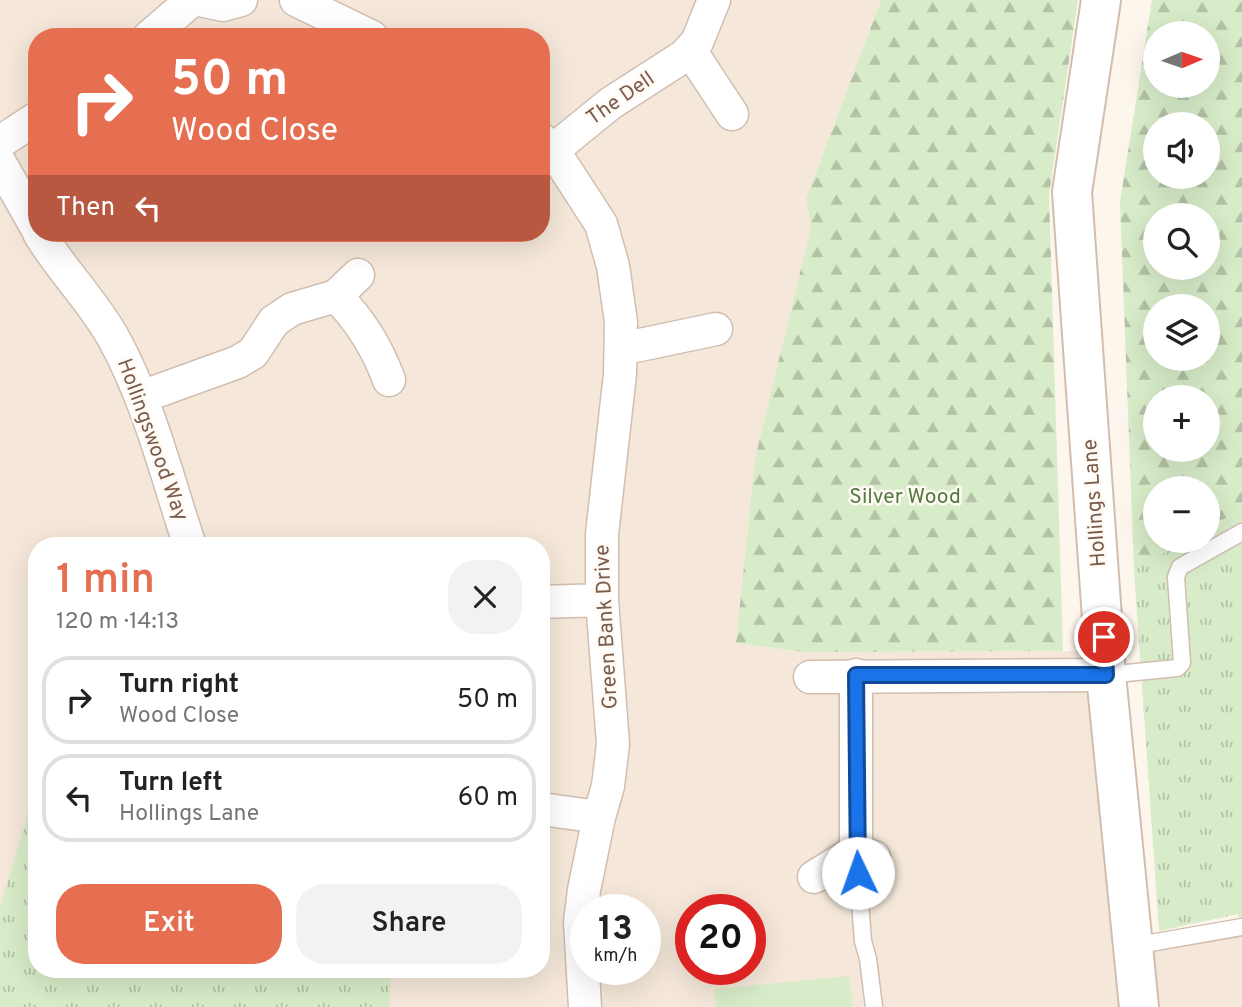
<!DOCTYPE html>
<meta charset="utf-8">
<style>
body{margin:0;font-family:Overpass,sans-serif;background:#f2f2f2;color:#222;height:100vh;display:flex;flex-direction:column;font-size:26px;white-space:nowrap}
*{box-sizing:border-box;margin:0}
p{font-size:23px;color:#767676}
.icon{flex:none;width:38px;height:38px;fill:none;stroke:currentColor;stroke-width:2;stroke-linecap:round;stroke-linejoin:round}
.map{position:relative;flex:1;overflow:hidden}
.drawer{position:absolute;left:28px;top:537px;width:522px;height:441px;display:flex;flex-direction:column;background:#fff;border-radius:28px;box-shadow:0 7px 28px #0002}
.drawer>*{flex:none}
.top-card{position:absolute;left:28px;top:28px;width:522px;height:214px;border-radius:28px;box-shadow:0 7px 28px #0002;background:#e76f51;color:#fff;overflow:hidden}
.needle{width:46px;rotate:88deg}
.buttons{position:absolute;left:1143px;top:21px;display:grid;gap:14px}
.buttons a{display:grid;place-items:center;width:77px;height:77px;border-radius:50%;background:#fff;box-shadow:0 7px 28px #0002;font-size:35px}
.speed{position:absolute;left:570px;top:894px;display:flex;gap:14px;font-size:35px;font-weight:700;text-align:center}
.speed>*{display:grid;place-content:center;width:91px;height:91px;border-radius:50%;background:#fff;box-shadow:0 7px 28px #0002;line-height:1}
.speed small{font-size:18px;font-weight:400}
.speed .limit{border:10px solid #d22;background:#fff;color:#111}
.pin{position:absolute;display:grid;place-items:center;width:60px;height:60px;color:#fff;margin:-30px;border:4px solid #fff;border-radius:50%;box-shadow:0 2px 7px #0007}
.me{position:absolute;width:77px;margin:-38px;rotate:357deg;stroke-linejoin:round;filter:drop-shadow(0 0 5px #0008)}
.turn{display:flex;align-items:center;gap:24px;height:147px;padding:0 28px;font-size:32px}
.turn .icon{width:91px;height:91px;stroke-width:2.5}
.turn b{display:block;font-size:49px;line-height:60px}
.then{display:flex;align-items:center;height:66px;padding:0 28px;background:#0003;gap:14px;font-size:26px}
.round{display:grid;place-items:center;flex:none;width:74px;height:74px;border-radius:28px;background:#f2f2f2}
.overview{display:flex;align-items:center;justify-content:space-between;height:119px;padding:0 28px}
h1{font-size:42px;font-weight:600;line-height:52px;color:#e76f51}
.button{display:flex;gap:14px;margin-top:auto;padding:14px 28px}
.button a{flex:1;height:80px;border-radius:28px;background:#e76f51;color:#fff;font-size:28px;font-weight:600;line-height:80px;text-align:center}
.button a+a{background:#f2f2f2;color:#222}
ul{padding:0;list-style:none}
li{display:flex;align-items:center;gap:21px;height:88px;margin:0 14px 10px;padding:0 14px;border:4px solid #e0e0e0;border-radius:28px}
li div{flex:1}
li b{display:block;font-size:26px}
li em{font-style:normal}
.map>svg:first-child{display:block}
.residential{fill:#f5e8da;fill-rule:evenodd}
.grass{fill:url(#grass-tufts)}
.forest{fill:url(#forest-firs);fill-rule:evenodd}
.pitch{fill:#d8ecc9}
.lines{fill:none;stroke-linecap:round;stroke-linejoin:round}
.service-casing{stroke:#d1beb0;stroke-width:19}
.minor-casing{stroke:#d1beb0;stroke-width:35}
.tertiary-casing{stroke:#d1beb0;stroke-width:42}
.service{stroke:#fff;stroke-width:16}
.minor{stroke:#fff;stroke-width:32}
.tertiary{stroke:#fff;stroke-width:38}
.route-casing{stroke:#114b97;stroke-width:18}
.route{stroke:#1a73e8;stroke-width:12}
.labels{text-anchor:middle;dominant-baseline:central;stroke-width:5;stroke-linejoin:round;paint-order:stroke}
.street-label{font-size:21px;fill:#7a5c4d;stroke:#fffaf3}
.park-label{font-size:21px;fill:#537a41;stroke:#fffaf3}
</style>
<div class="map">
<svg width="1242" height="1007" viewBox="0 0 1242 1007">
<defs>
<pattern id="grass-tufts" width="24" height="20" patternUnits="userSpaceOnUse" patternTransform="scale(1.75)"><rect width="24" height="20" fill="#d8ecc9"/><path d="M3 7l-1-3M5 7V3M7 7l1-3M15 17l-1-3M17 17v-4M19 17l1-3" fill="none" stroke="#b4c2a5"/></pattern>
<pattern id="forest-firs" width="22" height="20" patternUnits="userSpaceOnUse" patternTransform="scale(1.75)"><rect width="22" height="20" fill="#d8ecc9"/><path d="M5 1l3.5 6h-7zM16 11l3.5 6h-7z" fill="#b4c2a5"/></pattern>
</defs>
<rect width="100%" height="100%" fill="#fdf6ec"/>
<!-- residential -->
<path class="residential" d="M 0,0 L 881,0 L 806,199 L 811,227 L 755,459 L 736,643 L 802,652 L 1108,651 L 1139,946 L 1242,934 L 1242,1007 L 0,1007 ZM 37,37 L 541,37 L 541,233 L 37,233 ZM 37,546 L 541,546 L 541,970 L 37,970 ZM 586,910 L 646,910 L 646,970 L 586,970 ZM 691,910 L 751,910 L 751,970 L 691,970 Z"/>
<!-- grass -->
<path class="grass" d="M 1242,509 L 1242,934 L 1238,914 L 1159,931 L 1134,570 L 1185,541 L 1208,541 L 1208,528 Z
M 37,784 L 37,970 L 391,970 L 389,1007 L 0,1007 L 0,906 Z"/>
<!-- forest -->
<path class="forest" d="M 881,0 L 1078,0 L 1049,195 L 1063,651 L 802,652 L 736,643 L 755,459 L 811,227 L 806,199 Z
M 1152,0 L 1242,0 L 1242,509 L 1208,528 L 1208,488 L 1155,488 L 1155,541 L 1185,541 L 1134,570 L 1120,202 ZM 1155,33 L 1208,33 L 1208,86 L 1155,86 ZM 1155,124 L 1208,124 L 1208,177 L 1155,177 ZM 1155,215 L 1208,215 L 1208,268 L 1155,268 ZM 1155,306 L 1208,306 L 1208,359 L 1155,359 ZM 1155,397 L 1208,397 L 1208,450 L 1155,450 Z"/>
<!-- pitch -->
<path class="pitch" d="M 849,976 L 853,1007 L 716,1007 L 714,989 Z"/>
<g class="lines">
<defs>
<path id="service" d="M 1106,675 L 1177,668 L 1182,663 L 1176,577 L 1180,567 L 1242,532
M 856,851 L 863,941 L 868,959 L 874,1007
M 1133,946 L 1242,927"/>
<path id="minor" d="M 200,0 L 223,5 L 241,0
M 296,0 L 372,37
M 149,37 L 192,0
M 690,50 L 732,114
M 541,139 L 553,150 L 601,224 L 613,266 L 621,322 L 620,374 L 602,534 L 602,600 L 613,744 L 608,786 L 599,817 L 584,890 L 580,922 L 585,1007
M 0,142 L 37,118
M 553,150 L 611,103 L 684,56 L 697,42 L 714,0
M 0,163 L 37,228
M 39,233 C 61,270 93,301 114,339 C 149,403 167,477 190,546
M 336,296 C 361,321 377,347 389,380
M 621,349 L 716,329
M 141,397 L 238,362 L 253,353 L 274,321 L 292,309 L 336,296 L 358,275
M 541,602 L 602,600
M 856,675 L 856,851
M 810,677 L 1106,675
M 541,809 L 599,817
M 814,877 L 856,851 L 874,857"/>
<path id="tertiary" d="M 1101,0 L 1072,192 L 1106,675 L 1139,1007"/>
</defs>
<!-- service casing -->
<use href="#service" class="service-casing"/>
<!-- minor casing -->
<use href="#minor" class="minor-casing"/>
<!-- tertiary casing -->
<use href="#tertiary" class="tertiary-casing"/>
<!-- service -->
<use href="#service" class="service"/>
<!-- minor -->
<use href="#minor" class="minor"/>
<!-- tertiary -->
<use href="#tertiary" class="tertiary"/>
</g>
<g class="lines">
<defs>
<path id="route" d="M 858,873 L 856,675 L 1106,675 L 1104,637"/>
</defs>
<!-- route casing -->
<use href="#route" class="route-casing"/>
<!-- route -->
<use href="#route" class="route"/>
</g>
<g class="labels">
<!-- street labels -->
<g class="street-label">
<text transform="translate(621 99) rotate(-35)">The Dell</text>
<text transform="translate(152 440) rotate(70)">Hollingswood Way</text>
<text transform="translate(1095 503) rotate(-94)">Hollings Lane</text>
<text transform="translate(607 627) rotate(-93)">Green Bank Drive</text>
</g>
<!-- park labels -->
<g class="park-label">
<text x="905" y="497">Silver Wood</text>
</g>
</g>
</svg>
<div class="buttons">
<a><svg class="needle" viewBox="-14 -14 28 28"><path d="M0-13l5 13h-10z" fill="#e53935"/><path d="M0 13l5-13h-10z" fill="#767676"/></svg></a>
<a><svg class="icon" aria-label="sound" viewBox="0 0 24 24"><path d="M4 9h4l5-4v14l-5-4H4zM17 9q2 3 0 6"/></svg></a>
<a><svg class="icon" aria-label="search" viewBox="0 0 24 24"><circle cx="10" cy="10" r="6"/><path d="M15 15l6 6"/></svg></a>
<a><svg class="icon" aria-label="layers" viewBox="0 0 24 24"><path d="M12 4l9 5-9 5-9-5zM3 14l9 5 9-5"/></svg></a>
<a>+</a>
<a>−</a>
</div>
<div class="speed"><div>13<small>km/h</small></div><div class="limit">20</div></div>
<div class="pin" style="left:1104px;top:637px;background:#d93025"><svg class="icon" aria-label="arrive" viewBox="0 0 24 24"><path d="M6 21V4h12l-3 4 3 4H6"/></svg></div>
<svg class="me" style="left:858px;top:873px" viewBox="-20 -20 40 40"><circle r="19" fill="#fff"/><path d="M0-13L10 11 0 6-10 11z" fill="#1a73e8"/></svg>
<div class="top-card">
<div class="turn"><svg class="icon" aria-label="right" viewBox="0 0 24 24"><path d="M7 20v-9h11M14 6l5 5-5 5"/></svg><div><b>50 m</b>Wood Close</div></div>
<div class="then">Then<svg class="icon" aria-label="left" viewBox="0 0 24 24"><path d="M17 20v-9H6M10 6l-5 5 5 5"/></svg></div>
</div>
<section class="drawer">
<div class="overview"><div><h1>1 min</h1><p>120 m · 14:13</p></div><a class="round"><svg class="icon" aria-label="close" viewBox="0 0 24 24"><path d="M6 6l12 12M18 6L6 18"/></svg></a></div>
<ul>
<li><svg class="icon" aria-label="right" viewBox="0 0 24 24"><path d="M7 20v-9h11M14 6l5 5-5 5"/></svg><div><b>Turn right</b><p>Wood Close</p></div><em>50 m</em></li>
<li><svg class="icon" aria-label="left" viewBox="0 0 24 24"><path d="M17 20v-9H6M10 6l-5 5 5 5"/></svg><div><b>Turn left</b><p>Hollings Lane</p></div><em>60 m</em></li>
</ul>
<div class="button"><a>Exit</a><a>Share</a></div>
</section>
</div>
